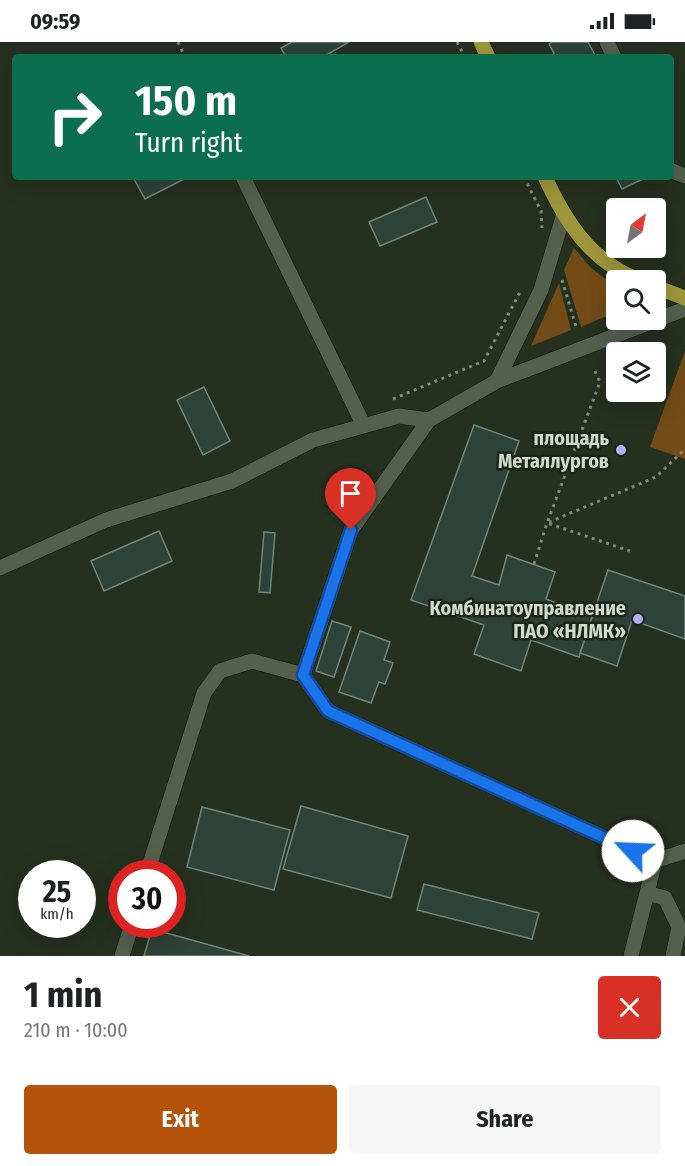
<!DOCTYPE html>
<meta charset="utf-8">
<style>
body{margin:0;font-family:"Fira Sans Condensed",sans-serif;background:#f6f6f6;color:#202124;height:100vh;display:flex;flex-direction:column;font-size:22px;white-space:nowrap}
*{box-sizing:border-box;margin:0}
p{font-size:20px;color:#757577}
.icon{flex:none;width:33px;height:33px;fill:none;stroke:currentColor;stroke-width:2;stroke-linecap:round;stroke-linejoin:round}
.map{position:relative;height:914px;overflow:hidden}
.details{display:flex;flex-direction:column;background:#fff;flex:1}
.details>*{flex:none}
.top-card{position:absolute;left:12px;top:12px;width:662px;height:126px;border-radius:6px;box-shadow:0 6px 24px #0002;background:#0b6e4f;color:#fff;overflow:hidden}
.needle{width:39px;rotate:32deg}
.fabs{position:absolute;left:606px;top:156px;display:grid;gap:12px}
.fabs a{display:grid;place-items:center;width:60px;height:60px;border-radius:6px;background:#fff;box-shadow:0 6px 24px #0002;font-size:30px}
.speed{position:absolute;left:18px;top:818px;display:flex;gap:12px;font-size:30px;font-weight:700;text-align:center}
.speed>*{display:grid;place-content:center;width:78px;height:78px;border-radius:50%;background:#fff;box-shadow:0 6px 24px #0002;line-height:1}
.speed small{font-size:15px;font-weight:400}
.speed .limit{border:9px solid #d22;background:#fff;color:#111}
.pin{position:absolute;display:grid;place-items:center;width:51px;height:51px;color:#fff;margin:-62px -26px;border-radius:50% 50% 50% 0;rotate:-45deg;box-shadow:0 0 6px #0007}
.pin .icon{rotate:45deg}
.me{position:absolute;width:66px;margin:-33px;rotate:295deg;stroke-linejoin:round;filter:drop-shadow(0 0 4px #0008)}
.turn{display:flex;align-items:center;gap:21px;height:126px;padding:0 24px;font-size:27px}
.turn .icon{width:78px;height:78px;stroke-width:2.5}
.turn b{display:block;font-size:42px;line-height:51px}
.round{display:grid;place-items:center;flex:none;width:63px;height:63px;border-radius:6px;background:#f6f6f6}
.overview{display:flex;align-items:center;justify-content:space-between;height:102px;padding:0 24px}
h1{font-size:36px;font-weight:700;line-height:45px}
.button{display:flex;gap:12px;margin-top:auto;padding:12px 24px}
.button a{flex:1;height:69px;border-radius:6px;background:#b45309;color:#fff;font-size:24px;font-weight:700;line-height:69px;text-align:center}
.button a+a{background:#f6f6f6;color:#202124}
.status{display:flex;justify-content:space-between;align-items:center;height:42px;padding:0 30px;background:#fff;direction:ltr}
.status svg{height:16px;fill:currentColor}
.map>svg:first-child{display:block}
.green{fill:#724b17}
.building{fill:#2d4238;stroke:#6e867a;stroke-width:1.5}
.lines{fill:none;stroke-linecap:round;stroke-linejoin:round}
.minor-casing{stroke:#0f1708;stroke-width:16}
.major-casing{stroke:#0f1708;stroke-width:16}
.path{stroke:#80887a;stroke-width:3;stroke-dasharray:3 4.5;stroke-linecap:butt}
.minor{stroke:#545f4c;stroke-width:15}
.major{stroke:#9d963a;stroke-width:15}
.route-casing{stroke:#114b97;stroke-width:15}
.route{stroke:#1a73e8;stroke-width:10}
.poi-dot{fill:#b1adfa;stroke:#1c2615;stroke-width:2}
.labels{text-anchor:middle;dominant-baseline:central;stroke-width:5;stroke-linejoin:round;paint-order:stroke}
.poi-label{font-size:20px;font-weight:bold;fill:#d3d9ce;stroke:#1c2615;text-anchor:end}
</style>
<div class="status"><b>09:59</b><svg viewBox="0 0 49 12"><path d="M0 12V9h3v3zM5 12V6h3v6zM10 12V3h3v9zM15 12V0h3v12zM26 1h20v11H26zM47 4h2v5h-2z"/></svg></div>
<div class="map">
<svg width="685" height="914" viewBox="0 0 685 914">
<rect width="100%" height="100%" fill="#26301e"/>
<!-- green -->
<path class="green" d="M 574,206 L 591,226 L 616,245 L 616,270 L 581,285 L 564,228 Z
M 559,241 L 571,288 L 531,304 Z
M 685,309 L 685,417 L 650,405 Z"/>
<!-- building -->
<path class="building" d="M 292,0 L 349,0 L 323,15 L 286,15 L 281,6 Z
M 552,0 L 588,0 L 596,15 L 556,15 L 549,2 Z
M 133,135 L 188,135 L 145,157 Z
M 616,135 L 647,135 L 622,147 Z
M 426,155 L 437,180 L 380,204 L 369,180 Z
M 204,345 L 230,399 L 203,413 L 177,358 Z
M 474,383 L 519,399 L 472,534 L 499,543 L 507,513 L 555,530 L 546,557 L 592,575 L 579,615 L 531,598 L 521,629 L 474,612 L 484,583 L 411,558 Z
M 159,489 L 172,519 L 104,549 L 91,519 Z
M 264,490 L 275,491 L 270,551 L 259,550 Z
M 608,528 L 685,554 L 685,597 L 632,578 L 617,624 L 580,611 Z
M 332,579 L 351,585 L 334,635 L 316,629 Z
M 360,589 L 390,600 L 384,618 L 393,621 L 385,642 L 379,640 L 371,661 L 339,650 Z
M 301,764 L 408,794 L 391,856 L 283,827 Z
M 202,765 L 290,788 L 274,848 L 187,825 Z
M 424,842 L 539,871 L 532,897 L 417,868 Z
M 152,887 L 249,914 L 144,914 Z"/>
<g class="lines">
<defs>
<path id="minor" d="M 607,0 L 614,15
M 670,128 L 685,134
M 243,135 L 364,384
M 497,339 L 541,248 L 563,175
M 0,526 L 106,478 L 232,439 L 313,398 L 399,374 L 429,378
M 655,819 L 328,669 L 303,633 L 351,488 L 429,378 L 497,339 L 685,267
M 147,831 L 204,651 L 220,629 L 252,619 L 303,633
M 647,851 L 665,856 L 679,885 L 673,914
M 122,914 L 132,882
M 631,914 L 655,819 L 685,809"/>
<path id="major" d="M 481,0 L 488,15
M 545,135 C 565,179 591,220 639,238
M 656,245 L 685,256"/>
</defs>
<!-- minor casing -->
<use href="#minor" class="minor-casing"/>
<!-- major casing -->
<use href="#major" class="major-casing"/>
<!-- path -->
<path class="path" d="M 178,0 L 185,15
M 457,0 L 465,15
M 524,135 L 541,169 L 542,186
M 562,238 L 577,288
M 595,329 L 600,340 L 547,481 L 630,509
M 393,357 L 484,319 L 520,250
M 534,522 L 547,481 L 656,435 L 685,407"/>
<!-- minor -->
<use href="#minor" class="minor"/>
<!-- major -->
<use href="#major" class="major"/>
</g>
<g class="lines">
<defs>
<path id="route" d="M 351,488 L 303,633 L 328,669 L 633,809"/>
</defs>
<!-- route casing -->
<use href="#route" class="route-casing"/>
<!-- route -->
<use href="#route" class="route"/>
</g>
<!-- markers -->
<g class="poi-dot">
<circle cx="621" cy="408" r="6"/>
<circle cx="638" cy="577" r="6"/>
</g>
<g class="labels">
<!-- poi labels -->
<g class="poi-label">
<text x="609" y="396">площадь<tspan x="609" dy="23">Металлургов</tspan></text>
<text x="626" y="566">Комбинатоуправление<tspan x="626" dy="23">ПАО «НЛМК»</tspan></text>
</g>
</g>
</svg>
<div class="fabs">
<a><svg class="needle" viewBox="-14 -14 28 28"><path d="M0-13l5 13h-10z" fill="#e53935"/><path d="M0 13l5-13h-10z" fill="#757577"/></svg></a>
<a><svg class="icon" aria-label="search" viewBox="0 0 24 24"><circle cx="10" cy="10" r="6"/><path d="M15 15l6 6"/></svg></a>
<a><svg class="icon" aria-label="layers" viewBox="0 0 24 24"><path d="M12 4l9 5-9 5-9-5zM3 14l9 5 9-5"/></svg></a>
</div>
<div class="speed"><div>25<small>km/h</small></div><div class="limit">30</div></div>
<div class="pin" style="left:351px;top:488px;background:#d93025"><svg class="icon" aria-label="arrive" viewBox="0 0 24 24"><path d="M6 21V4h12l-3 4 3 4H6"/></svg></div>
<svg class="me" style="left:633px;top:809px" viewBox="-20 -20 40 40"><circle r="19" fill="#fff"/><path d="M0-13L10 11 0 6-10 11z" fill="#1a73e8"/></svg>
<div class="top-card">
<div class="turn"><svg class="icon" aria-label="right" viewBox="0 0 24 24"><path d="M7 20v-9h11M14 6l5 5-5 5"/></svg><div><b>150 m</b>Turn right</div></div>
</div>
</div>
<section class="details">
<div class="overview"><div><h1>1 min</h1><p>210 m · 10:00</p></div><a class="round" style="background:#d93025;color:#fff"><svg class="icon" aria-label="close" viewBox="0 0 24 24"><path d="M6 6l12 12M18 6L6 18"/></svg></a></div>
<div class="button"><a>Exit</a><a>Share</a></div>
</section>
